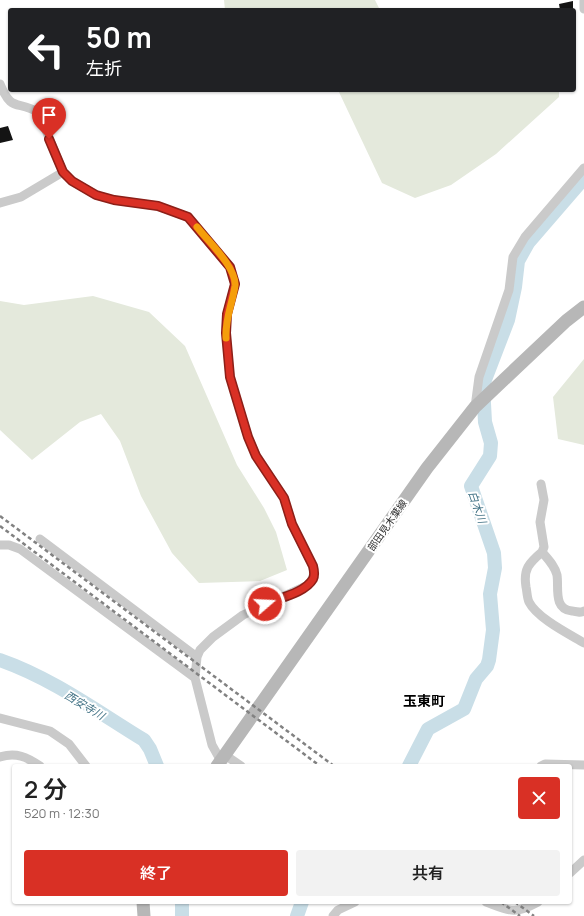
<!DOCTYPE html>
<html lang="ja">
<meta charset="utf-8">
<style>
body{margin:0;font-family:Manrope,"Noto Sans JP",sans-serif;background:#f2f2f2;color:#222;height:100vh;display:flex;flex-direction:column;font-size:15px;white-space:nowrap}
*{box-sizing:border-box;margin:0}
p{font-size:13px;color:#767676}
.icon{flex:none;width:22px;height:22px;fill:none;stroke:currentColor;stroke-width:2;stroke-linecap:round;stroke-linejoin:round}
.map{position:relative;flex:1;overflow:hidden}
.panel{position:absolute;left:12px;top:764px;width:560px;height:140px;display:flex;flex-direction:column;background:#fff;border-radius:4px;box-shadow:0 1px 3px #0004}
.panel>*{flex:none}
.banner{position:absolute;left:8px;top:8px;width:568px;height:84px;border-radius:4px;box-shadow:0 1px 3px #0004;background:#202124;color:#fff;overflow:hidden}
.pin{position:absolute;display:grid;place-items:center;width:34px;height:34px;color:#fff;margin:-41px -17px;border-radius:50% 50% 50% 0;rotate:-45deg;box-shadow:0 0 4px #0007}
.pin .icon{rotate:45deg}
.me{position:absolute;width:44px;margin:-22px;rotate:71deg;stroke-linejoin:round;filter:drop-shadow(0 0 3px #0008)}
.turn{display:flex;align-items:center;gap:14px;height:84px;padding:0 12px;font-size:18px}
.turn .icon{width:52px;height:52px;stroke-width:2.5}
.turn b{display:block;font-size:28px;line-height:34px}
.round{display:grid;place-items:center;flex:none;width:42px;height:42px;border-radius:4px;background:#f2f2f2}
.summary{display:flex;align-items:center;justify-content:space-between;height:68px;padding:0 12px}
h1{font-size:24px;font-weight:600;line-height:30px}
.action{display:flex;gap:8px;margin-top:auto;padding:8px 12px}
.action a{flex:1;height:46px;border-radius:4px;background:#d93025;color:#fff;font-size:16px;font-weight:600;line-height:46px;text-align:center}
.action a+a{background:#f2f2f2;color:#222}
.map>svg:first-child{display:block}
.green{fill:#e4e9dc}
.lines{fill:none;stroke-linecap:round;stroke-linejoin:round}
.river{stroke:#c9dee7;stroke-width:14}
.building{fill:#141414}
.street{stroke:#cacaca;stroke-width:9}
.secondary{stroke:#b7b7b7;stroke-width:13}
.rail{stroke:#828282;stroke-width:2.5;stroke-dasharray:4 3;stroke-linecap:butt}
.route-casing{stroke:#8d1f18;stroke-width:10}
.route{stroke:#d93025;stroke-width:7}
.slow{stroke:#f59e0b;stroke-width:7}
.labels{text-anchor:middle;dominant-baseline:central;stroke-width:4;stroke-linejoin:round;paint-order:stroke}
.street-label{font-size:10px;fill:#2d2d2d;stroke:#fff}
.water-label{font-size:11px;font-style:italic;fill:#437386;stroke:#fff}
.district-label{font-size:14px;font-weight:bold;fill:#000;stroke:#fff}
</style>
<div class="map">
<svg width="584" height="916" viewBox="0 0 584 916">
<rect width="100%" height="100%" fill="#fff"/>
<!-- green -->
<path class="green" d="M 224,0 L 375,0 L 380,10 L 225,10 Z
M 338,90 L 559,90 L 559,97 L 496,154 L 451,185 L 415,198 L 382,183 Z
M 93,296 L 149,312 L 185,346 L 237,465 L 264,508 L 276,532 L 287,570 L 260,581 L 199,583 L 172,553 L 141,496 L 120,441 L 101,414 L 80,422 L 32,460 L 0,430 L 0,301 L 24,305 Z
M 584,359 L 584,445 L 558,439 L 553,397 Z"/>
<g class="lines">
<!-- river -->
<path class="river" d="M 0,660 C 52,678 98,712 144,740 L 150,749 L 157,766
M 409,766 L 428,729 L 464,709 L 476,679 L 487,666 L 489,660 L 493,630 L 490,594 L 495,568 L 494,553 L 471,486 L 490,456 L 491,443 L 485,422 L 483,385 L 508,320 L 515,287 L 518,261 L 528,243 L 584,178
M 182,916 L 182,902
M 297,916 L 302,902"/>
</g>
<!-- building -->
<path class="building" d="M 573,1 L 573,10 L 560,10 L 559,4 Z
M 8,126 L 13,140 L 0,143 L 0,128 Z"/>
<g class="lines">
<!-- street -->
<path class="street" d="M 584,0 L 584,9
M 0,84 C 12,114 18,99 39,113 L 63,172 L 72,181 L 96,195 L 114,200 L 158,206 L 188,217 L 230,267 L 235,284 L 227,314 L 226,333 L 230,377 L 248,437 L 256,455 L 284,498 L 292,524 L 313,566 C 314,575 314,578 308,585 L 243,615 L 213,637 L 200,650 L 197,657 L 195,678 L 212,745 L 221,761
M 0,203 L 21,197 L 63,172
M 475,407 L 479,377 L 509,290 L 513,257 L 525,237 L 584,168
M 541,484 L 544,500 L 540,522 L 544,547 L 542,552
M 40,539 L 197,657
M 0,545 L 9,545 L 20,549 L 195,678
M 584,611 C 581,613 577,612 572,611 C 553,609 559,588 557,575 C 555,566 548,559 542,552 C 529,563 523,569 526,587 C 527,591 527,598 529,602 C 537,618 569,634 584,643
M 0,718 L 50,731 L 69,744 L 86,766
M 225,755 L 241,766
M 0,757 C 16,752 27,757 40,766
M 541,766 L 545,764 L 584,765
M 570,873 L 584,860
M 486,902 C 510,911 514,915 538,902
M 333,916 L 338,910 L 355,902"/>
<!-- secondary -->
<path class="secondary" d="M 217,766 L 427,468 L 475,407 L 566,321 L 584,307
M 143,902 L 144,916"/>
<!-- rail -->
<path class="rail" d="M 0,516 L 334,766
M 0,526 L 320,766
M 501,902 L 520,916
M 515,902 L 534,916"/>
</g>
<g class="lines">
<defs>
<path id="route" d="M 49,139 L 63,172 L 72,181 L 96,195 L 114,200 L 158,206 L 188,217 L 230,267 L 235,284 L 227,314 L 226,333 L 230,377 L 248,437 L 256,456 L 284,498 L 292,524 L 313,566 C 314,570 315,575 313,579 C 305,593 279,598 265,604"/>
</defs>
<!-- route casing -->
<use href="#route" class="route-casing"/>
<!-- route -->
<use href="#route" class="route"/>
<!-- slow -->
<path class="slow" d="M 197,227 C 208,241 237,268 235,286 C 232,305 225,319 226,338"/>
</g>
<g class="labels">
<!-- street labels -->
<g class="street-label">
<text transform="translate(387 525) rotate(-55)">部田見木葉線</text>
</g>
<!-- water labels -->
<g class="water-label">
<text transform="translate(478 507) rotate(71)">白木川</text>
<text transform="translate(85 705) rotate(31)">西安寺川</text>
</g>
<!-- district labels -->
<g class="district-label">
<text x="424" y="700">玉東町</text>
</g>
</g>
</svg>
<div class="pin" style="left:49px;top:139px;background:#d93025"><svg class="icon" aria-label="arrive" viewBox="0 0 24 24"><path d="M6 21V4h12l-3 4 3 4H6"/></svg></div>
<svg class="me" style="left:265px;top:604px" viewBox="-20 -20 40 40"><circle r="17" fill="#d93025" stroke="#fff" stroke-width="3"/><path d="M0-11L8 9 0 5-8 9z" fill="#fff"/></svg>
<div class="banner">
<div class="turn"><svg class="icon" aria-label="left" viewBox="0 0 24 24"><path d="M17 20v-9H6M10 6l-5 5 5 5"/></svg><div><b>50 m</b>左折</div></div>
</div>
<section class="panel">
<div class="summary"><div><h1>2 分</h1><p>520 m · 12:30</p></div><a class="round" style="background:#d93025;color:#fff"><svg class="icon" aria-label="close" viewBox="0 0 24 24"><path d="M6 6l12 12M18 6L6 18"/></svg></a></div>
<div class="action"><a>終了</a><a>共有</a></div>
</section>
</div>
